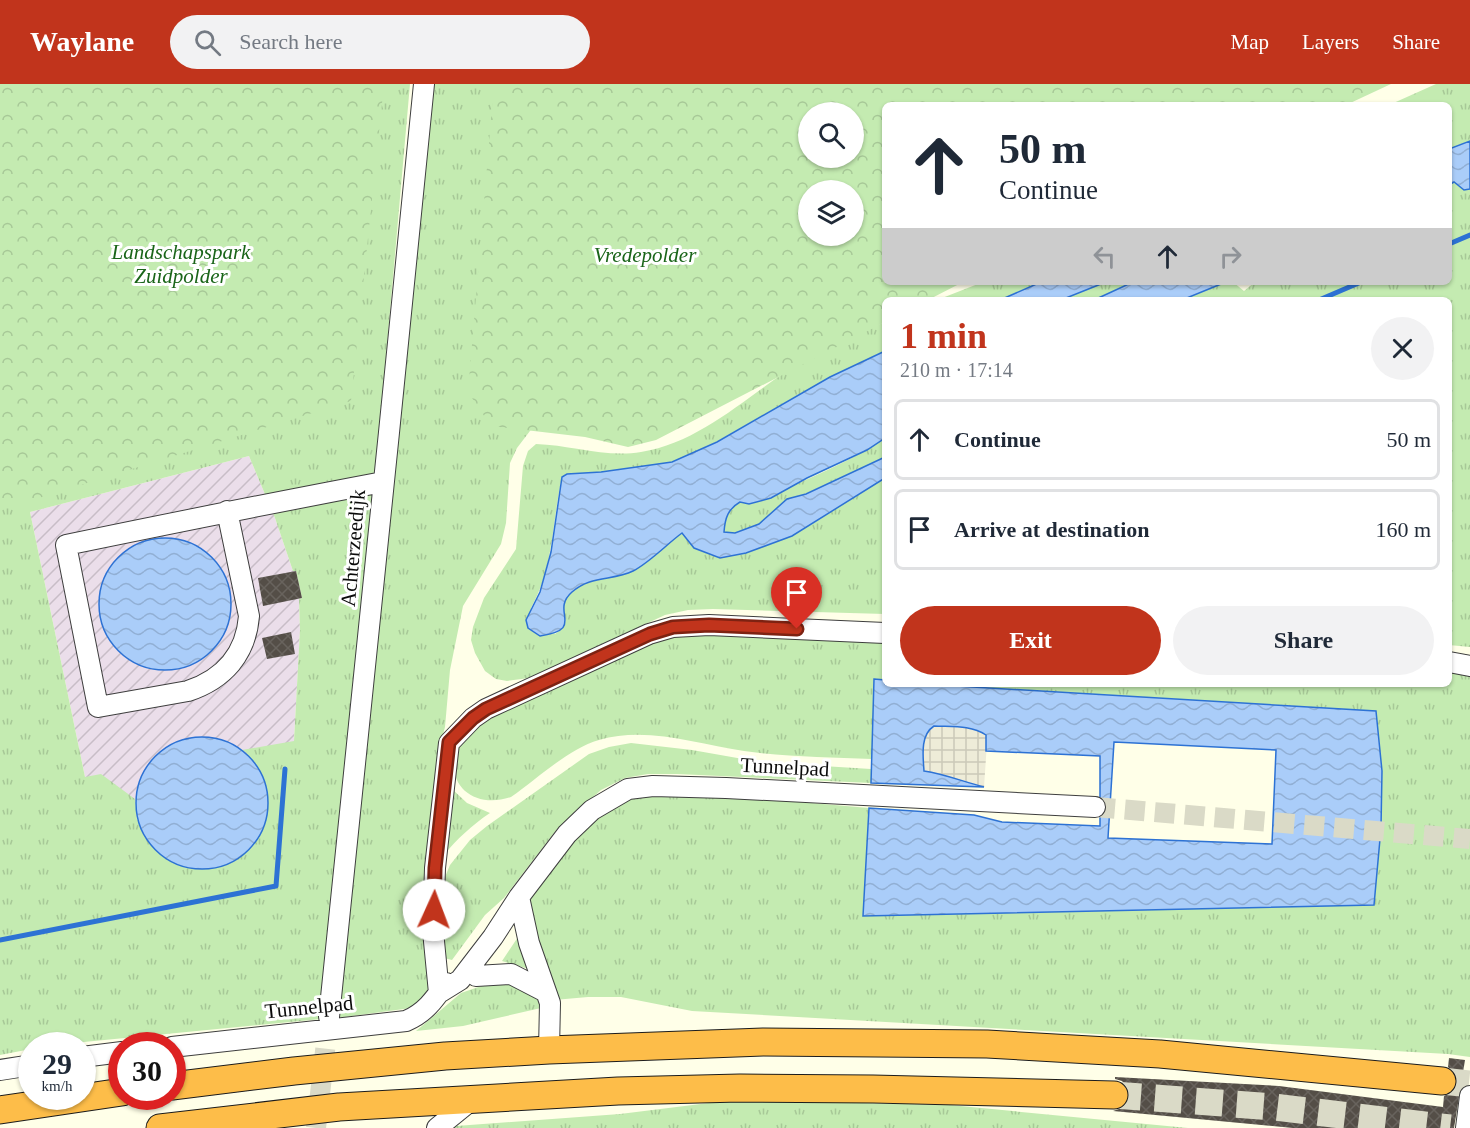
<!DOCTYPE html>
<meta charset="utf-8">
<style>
body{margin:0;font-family:Georgia,serif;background:#f2f2f3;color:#1f2937;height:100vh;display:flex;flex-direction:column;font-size:22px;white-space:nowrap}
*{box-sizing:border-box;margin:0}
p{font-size:20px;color:#747a83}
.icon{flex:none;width:33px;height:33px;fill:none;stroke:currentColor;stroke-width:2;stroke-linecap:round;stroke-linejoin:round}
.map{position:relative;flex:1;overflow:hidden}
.sheet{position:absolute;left:882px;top:213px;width:570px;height:390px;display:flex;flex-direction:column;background:#fff;border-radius:9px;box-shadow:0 2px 4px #0004}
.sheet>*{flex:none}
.guide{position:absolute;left:882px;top:18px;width:570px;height:183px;border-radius:9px;box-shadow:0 2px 4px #0004;background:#fff;color:#1f2937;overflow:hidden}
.controls{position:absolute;left:798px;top:18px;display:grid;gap:12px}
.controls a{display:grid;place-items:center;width:66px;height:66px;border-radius:50%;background:#fff;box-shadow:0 2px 4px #0004;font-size:30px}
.speed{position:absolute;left:18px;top:948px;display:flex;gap:12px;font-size:30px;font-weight:700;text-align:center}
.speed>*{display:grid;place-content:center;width:78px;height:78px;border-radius:50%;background:#fff;box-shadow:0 2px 4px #0004;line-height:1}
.speed small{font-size:15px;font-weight:400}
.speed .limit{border:9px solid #d22;background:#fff;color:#111}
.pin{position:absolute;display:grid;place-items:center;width:51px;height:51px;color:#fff;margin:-62px -26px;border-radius:50% 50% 50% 0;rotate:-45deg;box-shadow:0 0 6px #0007}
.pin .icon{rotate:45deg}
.me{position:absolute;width:66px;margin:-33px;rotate:2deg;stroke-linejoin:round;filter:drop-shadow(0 0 4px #0008)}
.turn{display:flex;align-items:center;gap:21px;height:126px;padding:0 18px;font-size:27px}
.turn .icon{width:78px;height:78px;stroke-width:2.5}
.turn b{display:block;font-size:42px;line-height:51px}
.lanes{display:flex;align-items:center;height:57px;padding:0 18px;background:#0003;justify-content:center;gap:30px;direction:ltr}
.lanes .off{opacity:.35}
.round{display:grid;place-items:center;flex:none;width:63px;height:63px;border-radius:32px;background:#f2f2f3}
.head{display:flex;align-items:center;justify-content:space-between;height:102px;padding:0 18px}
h1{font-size:36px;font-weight:800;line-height:45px;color:#c1341c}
.primary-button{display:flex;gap:12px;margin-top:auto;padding:12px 18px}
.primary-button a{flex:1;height:69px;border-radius:36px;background:#c1341c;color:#fff;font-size:24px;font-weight:800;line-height:69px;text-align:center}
.primary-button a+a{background:#f2f2f3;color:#1f2937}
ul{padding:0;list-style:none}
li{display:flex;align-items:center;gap:18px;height:81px;margin:0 12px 9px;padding:0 6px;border:3px solid #e0e1e3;border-radius:9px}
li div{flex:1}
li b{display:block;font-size:22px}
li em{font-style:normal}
header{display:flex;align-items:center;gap:36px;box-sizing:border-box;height:84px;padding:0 30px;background:#c1341c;color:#fff}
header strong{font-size:28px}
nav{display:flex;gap:33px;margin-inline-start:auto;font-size:21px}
.search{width:420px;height:54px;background:#f2f2f3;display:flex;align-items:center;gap:15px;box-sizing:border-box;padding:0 21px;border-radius:33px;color:#747a83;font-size:22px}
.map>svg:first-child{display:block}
.industrial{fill:url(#industrial-furrows)}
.grass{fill:url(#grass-tufts);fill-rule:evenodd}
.park{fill:url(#park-crowns);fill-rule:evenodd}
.plaza{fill:url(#plaza-grid)}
.water{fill:url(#water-waves);stroke:#2d72d4;stroke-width:1.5;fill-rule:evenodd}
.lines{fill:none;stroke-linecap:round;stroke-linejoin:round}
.stream{stroke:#2d72d4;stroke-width:5}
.building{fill:url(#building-cross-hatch)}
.minor-tunnel{stroke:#dadac7;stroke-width:20;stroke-dasharray:20 10;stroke-linecap:butt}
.highway-tunnel{stroke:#dadac7;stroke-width:27;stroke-dasharray:27 14;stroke-linecap:butt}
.minor-casing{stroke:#3e3e3e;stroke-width:22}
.highway-casing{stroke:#1c1c1c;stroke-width:29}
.minor{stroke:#fff;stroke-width:20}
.highway{stroke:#fdbd49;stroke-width:27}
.route-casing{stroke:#7d2212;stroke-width:15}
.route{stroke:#c1341c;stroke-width:10}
.labels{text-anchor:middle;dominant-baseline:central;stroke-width:6;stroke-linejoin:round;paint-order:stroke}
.park-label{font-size:21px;font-style:italic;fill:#1a6519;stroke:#fff}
.street-label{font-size:21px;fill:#0b0b0b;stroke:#fff}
</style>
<header>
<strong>Waylane</strong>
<div class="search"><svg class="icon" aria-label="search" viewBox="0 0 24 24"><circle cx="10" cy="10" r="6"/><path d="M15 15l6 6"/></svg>Search here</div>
<nav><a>Map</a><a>Layers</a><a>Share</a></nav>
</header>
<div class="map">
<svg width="1470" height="1044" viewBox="0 0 1470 1044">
<defs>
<pattern id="industrial-furrows" width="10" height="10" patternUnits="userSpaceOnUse" patternTransform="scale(1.5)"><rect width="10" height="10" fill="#ebdeea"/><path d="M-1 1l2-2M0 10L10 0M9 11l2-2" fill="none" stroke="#c8bdc7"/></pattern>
<pattern id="grass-tufts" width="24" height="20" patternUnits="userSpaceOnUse" patternTransform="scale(1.5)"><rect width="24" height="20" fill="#c4ebb1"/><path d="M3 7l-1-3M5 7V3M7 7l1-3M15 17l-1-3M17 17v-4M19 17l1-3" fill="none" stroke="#a7c897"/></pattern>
<pattern id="park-crowns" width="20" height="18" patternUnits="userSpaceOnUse" patternTransform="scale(1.5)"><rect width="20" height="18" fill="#c4ebb1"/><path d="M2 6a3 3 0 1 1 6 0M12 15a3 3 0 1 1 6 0" fill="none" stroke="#a7c897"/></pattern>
<pattern id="plaza-grid" width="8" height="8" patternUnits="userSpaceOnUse" patternTransform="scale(1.5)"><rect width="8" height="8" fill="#eeecd8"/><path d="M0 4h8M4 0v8" fill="none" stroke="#cbc9b8"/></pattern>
<pattern id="water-waves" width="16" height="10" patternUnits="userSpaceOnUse" patternTransform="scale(1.5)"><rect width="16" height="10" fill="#aacdf9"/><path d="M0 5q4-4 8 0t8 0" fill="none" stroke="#91afd4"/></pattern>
<pattern id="building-cross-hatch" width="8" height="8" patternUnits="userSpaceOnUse" patternTransform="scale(1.5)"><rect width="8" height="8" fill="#544e47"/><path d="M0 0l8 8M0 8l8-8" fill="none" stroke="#68635d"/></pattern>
</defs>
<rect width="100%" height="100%" fill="#ffffe8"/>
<!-- industrial -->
<path class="industrial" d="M 249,372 L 275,434 L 293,487 L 296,487 L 302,514 L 299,515 L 300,546 L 294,657 L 245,770 L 85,693 L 30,428 Z"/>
<!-- grass -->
<path class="grass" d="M 0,0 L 410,0 L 350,682 L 321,935 L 53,961 L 32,962 L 31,965 L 0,971 ZM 249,372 L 275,434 L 293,487 L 296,487 L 302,514 L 299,515 L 300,546 L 294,657 L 242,666 L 247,669 L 137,736 L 135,715 L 101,690 L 85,693 L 30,428 Z
M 432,0 L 545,0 L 533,343 L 517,364 L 510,379 L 506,439 L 501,460 L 463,522 L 450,586 L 445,643 L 441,658 L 429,902 L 424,914 L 411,924 L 337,934 Z
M 1436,0 L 1470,0 L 1470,57 L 1449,65 L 1449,21 L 1389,21 Z
M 1453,98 L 1464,106 L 1470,105 L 1470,563 L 1449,561 L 1449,216 L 1182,216 L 1226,198 L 1233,198 L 1244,207 L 1255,198 L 1449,198 L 1449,101 Z
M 983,198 L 1041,198 L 1000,216 L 937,216 Z
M 1106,198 L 1133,198 L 1094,216 L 1061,216 Z
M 885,238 L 885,267 L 830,293 L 716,358 L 672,378 L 601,388 L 567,390 L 562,393 C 552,437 554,483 531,524 L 555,550 C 579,534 551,526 572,508 C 592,491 613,496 634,486 C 646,481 670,458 682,449 L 694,464 L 746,469 L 792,452 L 885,394 L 885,530 L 713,525 L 688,526 L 665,531 L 529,594 L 507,597 L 496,595 L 485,587 L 475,569 L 471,556 L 473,543 L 484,514 L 516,465 L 523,382 L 528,367 L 536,360 C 571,361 606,374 641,368 C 708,357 756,302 814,270 C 836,257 861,248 885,238 Z
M 885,354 L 885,373 L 805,410 L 787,415 L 759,440 L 735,449 L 724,448 C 726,434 728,425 740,418 L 749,420 C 795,400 844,382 885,354 Z
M 671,549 L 885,555 L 885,596 L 874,596 L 872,675 C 829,673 786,673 744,667 C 696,660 647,642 599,656 C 568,665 537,695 511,713 C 473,726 441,699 459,659 C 463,652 472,644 478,638 Z
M 1449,585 L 1470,585 L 1470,973 L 1448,970 L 692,927 L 621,913 L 588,913 L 554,916 L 525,832 L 534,806 L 570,761 L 595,737 L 626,716 L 673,707 L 869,724 L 863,832 L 1373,821 L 1381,744 L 1382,687 L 1376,627 L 944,601 L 1449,600 Z
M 631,659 L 692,666 L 760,678 L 871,685 L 871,699 L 677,690 L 648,690 L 625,694 L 601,706 L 557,745 L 504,814 L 485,831 L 452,876 L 444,874 L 440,820 L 442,800 L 450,781 L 470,756 L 487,742 L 589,670 L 609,663 Z
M 451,704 L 467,719 L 490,729 C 472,741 457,755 443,772 Z
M 520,850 L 532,886 L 502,877 Z
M 490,899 L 512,899 L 538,913 L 541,924 L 463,942 L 416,947 L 461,909 Z
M 733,1016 L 950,1021 L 1188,1044 L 429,1044 L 620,1030 Z"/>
<!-- park -->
<path class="park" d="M 0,0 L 384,0 L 351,317 L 0,426 Z
M 494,0 L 1391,0 L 1346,21 L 885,21 L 885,198 L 963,198 L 928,216 L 885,216 L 885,238 L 656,356 L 628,363 L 585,353 L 491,342 L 468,308 ZM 808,28 L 854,28 L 854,74 L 808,74 ZM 808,106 L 854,106 L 854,152 L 808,152 Z"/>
<!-- plaza -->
<path class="plaza" d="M 934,642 L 970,644 L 978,646 L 986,651 L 987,659 L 984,703 L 960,697 L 940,690 L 924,687 L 924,654 L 926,648 Z"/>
<!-- water -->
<path class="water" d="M 1470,57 L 1470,105 L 1464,106 L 1454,98 L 1449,101 L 1449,65 Z
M 1041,198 L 1106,198 L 1061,216 L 1000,216 Z
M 1133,198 L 1226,198 L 1182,216 L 1094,216 Z
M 885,267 L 885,354 L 867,366 L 807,394 L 771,414 L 749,420 L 740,418 C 728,425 725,434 724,448 L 735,449 L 759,440 L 787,415 L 806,410 L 885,373 L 885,394 L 792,452 L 746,469 L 720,474 L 694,464 L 682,449 C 667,460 649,479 633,487 C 613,497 591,491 572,508 C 549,528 587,545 540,552 L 528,544 L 526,536 L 540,508 L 551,468 L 562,393 L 567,390 L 601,388 L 672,378 L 717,358 L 830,293 Z
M99 520a66 66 0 1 1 132 0a66 66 0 1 1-132 0Z
M 874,595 L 885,596 L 885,600 L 923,600 L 1376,627 L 1382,687 L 1381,744 L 1374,821 L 863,832 L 869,724 L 974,731 L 1002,738 L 1100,742 L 1100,672 L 986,667 L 986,651 C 971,641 952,643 934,642 C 920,651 923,672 924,687 C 945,690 964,698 984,703 L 871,699 ZM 1114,658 L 1276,666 L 1272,760 L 1108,754 Z
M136 719a66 66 0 1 1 132 0a66 66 0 1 1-132 0Z"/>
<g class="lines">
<!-- stream -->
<path class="stream" d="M 1449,160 L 1470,151
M 1319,216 L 1361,198
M 0,856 L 276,802 L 285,685"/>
</g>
<!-- building -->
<path class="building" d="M 296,487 L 302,514 L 263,522 L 258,494 Z
M 291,548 L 295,570 L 267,575 L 262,554 Z
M 1449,974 L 1465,976 L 1454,1044 L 1293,1044 L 1113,1027 L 1122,1024 L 1128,1019 L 1130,1012 L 1127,1003 L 1122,997 L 1115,995 L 1115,993 L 1279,1002 L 1443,1023 L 1444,1012 L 1454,1007 L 1458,999 L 1456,990 L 1448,983 Z"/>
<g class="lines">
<!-- minor-tunnel -->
<path class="minor-tunnel" d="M 1095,723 L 1470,755
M 316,1044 L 329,933"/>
<!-- highway-tunnel -->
<path class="highway-tunnel" d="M 1442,997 L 1470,1000
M 1114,1011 L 1274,1023 L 1450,1044"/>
<defs>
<path id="minor" d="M 227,427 L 249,532 C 246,570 224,595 188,607 L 98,623 L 66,461 C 172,439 277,418 383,398
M 1449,578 L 1470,582
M 519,813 L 529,859 L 550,919 L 549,966
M 476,892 L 511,890 L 544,907
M 439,909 L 460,896 L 493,853 L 519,813 L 567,750 L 592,726 L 628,705 L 653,702 L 726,704 L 1095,723
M 439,909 L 433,847 L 435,784 L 449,659 L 473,634 L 486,625 L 649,550 L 673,543 L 709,541 L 885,549
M 329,933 C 363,622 392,311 424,0
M 172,963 L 406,937 C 425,929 434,916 446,899
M 82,973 L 122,968
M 0,986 L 32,981
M 437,1044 L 474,1014
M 1466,1044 L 1470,1012"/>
<path id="highway" d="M 172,1002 L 294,987 L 445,972 L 549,966 L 763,958 L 987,960 L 1160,970 L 1442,997
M 0,1026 L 122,1008
M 160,1044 L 339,1023 L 618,1007 L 740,1004 L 873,1005 L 1114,1011"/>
</defs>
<!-- minor casing -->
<use href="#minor" class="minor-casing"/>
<!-- highway casing -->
<use href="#highway" class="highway-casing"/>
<!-- minor -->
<use href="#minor" class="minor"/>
<!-- highway -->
<use href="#highway" class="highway"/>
</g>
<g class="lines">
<defs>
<path id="route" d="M 434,826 L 435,784 L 449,658 L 473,634 L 486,625 L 650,550 L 673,543 L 709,541 L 797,545"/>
</defs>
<!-- route casing -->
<use href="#route" class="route-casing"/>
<!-- route -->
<use href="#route" class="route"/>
</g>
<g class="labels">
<!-- park labels -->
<g class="park-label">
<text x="181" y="168">Landschapspark<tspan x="181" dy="24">Zuidpolder</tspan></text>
<text x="645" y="171">Vredepolder</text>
</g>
<!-- street labels -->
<g class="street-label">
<text transform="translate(353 464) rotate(-85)">Achterzeedijk</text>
<text transform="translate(785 683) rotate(3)">Tunnelpad</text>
<text transform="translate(309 923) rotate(-6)">Tunnelpad</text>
</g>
</g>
</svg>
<div class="controls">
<a><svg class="icon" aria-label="search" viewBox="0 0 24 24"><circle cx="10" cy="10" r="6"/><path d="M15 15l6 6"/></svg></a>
<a><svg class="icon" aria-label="layers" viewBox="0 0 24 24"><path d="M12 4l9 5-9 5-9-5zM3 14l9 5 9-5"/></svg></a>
</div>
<div class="speed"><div>29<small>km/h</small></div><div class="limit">30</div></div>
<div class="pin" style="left:797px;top:545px;background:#d93025"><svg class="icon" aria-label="arrive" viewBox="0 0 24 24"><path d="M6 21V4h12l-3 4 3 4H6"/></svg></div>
<svg class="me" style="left:434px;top:826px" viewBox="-20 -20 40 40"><circle r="19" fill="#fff"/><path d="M0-13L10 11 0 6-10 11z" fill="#c1341c"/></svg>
<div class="guide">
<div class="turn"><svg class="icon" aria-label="ahead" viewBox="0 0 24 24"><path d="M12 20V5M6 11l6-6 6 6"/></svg><div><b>50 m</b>Continue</div></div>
<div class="lanes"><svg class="icon off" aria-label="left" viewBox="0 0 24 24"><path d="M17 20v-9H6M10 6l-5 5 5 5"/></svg><svg class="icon" aria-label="ahead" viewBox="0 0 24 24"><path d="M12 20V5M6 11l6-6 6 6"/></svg><svg class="icon off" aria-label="right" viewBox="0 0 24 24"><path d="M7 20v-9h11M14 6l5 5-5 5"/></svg></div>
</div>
<section class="sheet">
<div class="head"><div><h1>1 min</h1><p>210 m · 17:14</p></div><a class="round"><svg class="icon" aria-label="close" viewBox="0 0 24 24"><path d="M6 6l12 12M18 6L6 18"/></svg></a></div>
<ul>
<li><svg class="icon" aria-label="ahead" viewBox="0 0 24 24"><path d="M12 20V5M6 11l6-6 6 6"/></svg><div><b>Continue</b></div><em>50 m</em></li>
<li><svg class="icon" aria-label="arrive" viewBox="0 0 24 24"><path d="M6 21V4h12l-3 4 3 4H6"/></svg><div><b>Arrive at destination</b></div><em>160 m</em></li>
</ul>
<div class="primary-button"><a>Exit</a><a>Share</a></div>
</section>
</div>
